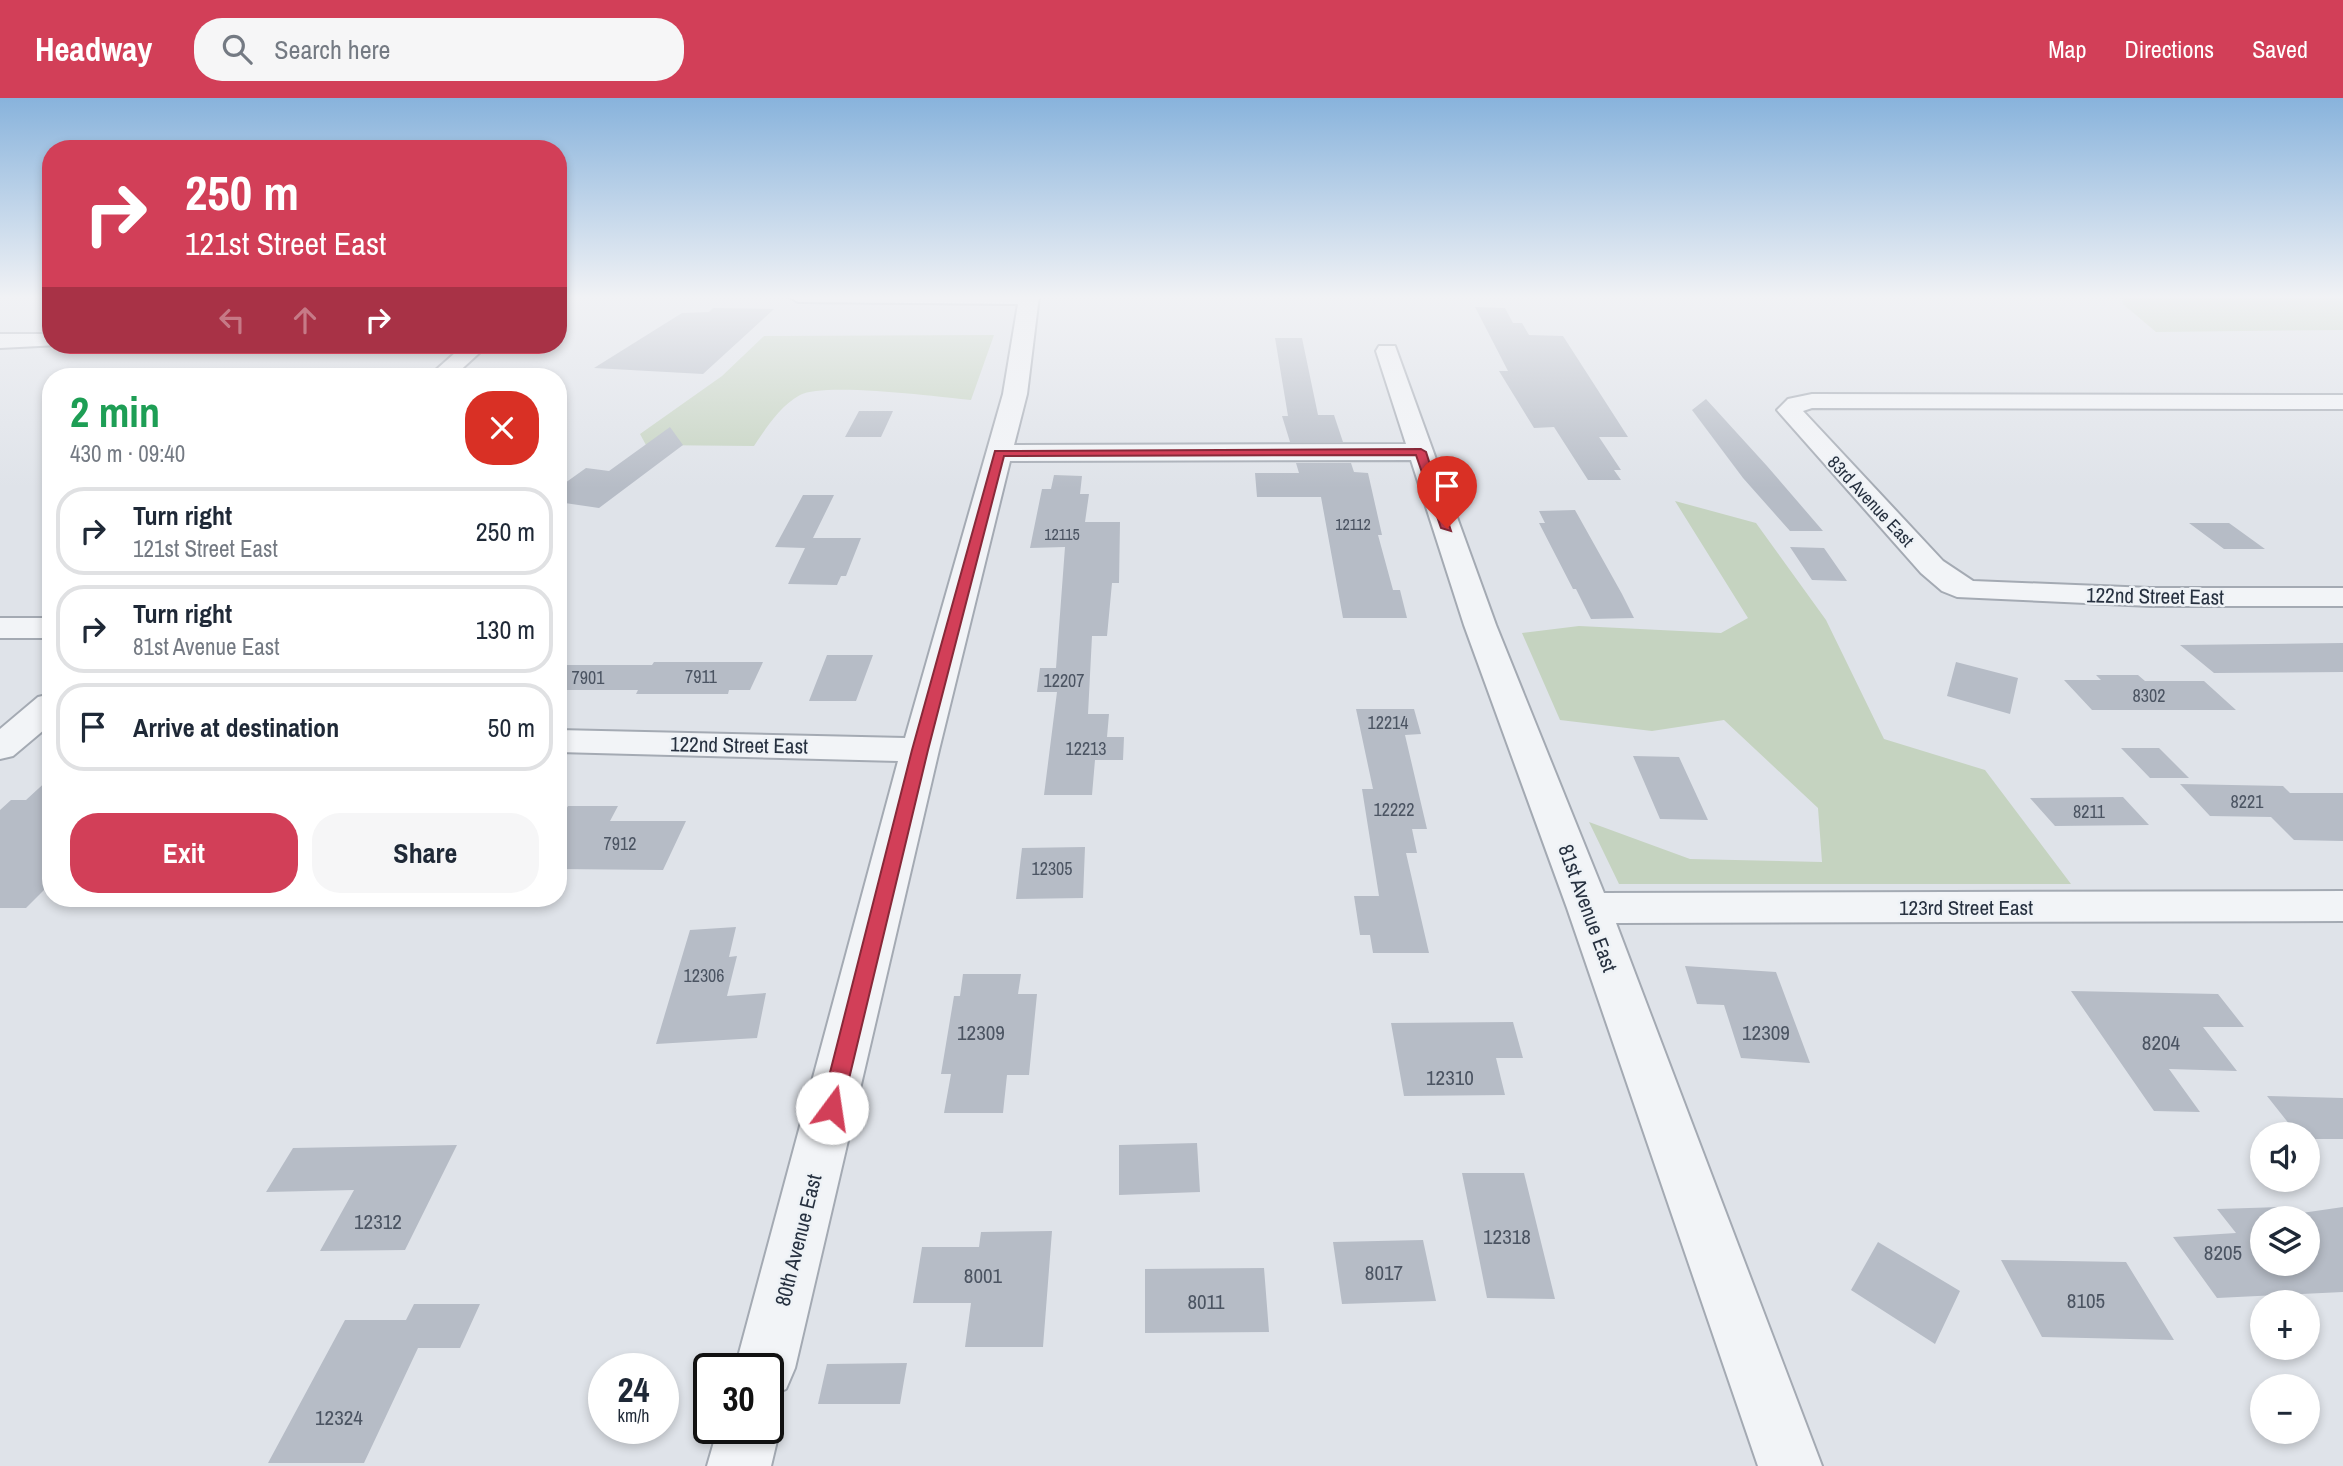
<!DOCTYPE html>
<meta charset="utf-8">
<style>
body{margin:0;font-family:"Archivo Narrow",sans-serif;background:#f6f6f7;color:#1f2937;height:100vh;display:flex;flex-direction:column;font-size:26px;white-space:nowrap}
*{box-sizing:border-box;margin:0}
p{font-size:23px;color:#747a83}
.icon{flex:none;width:38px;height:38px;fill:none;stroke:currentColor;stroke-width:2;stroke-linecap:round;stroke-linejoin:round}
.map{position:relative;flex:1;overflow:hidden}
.side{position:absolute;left:42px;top:270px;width:525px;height:539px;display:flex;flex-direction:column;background:#fff;border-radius:28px;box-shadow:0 4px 10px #0003}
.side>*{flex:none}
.top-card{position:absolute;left:42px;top:42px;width:525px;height:214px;border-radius:28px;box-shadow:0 4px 10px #0003;background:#d23f58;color:#fff;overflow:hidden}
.tools{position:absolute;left:2250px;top:1024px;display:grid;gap:14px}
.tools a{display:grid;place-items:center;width:70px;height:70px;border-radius:50%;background:#fff;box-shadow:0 4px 10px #0003;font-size:35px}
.speed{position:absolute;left:588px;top:1255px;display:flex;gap:14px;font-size:35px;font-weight:700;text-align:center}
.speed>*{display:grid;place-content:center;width:91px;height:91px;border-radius:50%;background:#fff;box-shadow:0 4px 10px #0003;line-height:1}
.speed small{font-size:18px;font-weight:400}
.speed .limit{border:4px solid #111;border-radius:10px;background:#fff;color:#111}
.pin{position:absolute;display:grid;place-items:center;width:60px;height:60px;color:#fff;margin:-72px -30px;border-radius:50% 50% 50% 0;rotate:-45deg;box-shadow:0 0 7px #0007}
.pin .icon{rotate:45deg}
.me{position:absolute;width:77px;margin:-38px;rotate:14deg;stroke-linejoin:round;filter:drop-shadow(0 0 5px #0008)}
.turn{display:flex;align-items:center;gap:24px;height:147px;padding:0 28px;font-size:32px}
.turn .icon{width:91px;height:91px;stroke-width:2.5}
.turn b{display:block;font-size:49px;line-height:60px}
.lanes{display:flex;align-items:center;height:66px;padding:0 28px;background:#0003;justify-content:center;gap:35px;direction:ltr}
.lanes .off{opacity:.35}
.round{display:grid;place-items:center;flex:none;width:74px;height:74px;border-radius:28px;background:#f6f6f7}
.head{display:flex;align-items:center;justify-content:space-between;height:119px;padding:0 28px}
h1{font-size:42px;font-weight:700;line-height:52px;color:#1e9e55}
.button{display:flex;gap:14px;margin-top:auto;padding:14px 28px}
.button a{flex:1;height:80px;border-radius:28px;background:#d23f58;color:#fff;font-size:28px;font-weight:700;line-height:80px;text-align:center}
.button a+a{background:#f6f6f7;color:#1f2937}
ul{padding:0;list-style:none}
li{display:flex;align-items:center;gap:21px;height:88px;margin:0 14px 10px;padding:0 14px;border:4px solid #e0e1e3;border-radius:28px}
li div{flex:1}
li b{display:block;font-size:26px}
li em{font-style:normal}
header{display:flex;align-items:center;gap:42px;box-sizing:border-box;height:98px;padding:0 35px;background:#d23f58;color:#fff}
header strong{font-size:33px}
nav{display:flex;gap:38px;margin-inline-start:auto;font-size:24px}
.search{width:490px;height:63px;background:#f6f6f7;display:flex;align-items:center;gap:18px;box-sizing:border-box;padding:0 24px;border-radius:28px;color:#747a83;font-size:26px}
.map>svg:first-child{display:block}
.green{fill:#c5d3c0}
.building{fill:#b6bcc6;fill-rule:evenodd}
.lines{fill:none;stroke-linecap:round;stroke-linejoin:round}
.minor-casing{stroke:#a4aab3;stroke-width:4}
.minor{fill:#f2f4f7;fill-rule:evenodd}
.route{fill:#d23f58;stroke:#882939;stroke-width:2}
.labels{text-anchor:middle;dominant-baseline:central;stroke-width:5;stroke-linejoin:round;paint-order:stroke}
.far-number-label{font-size:16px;fill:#4b5462}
.far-street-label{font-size:18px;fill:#273140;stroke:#eef2f6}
.number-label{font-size:18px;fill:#4b5462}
.street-label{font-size:21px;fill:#273140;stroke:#eef2f6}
.near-number-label{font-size:21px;fill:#4b5462}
</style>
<header>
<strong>Headway</strong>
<div class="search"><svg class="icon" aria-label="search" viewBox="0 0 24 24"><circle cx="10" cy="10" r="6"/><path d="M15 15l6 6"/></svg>Search here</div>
<nav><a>Map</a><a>Directions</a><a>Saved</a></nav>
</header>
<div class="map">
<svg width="2343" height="1368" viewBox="0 0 2343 1368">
<rect width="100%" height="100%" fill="#dfe3e9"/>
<!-- green -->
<path class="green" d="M 2121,198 L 2343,198 L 2343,232 L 2156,234 L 2123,206 Z
M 994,237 L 971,302 C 940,299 824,284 800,297 C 779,309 767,329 754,348 L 646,347 L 640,336 L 722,278 L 764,238 Z
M 1675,403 L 1756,425 L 1826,522 L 1884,641 L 1985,672 L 2071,786 L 1619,786 L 1589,724 L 1690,761 L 1822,764 L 1818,710 L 1724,622 L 1652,633 L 1560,622 L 1522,535 L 1579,528 L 1721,535 L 1748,520 Z"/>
<!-- building -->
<path class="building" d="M 1475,209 L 1505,210 L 1513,225 L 1522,225 L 1529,237 L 1563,238 L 1628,339 L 1599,339 L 1621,372 L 1614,372 L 1621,382 L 1588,382 L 1554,329 L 1534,330 L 1499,273 L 1508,273 Z
M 713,210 L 774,211 L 703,276 L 594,270 L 682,215 L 709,214 Z
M 1275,240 L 1302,240 L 1318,317 L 1334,317 L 1343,344 L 1290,344 L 1282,318 L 1288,318 Z
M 1706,301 L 1767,368 L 1823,433 L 1790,433 L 1743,380 L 1692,312 Z
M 859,313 L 893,313 L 881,339 L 845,339 Z
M 670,329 L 683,347 L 599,410 L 558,404 L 558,390 L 586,370 L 609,373 Z
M 1296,365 L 1351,365 L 1354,374 L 1368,375 L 1382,437 L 1378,437 L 1393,492 L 1400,492 L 1407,520 L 1343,520 L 1321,399 L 1257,399 L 1255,375 L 1299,375 Z
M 1054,377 L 1082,378 L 1080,396 L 1089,396 L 1085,424 L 1120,424 L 1119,485 L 1112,485 L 1107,538 L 1092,538 L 1088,616 L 1109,616 L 1107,639 L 1124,639 L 1123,662 L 1095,662 L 1092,697 L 1044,697 L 1057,594 L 1037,594 L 1040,570 L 1056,570 L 1065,449 L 1030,450 L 1042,391 L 1051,391 Z
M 803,397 L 834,397 L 813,440 L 861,440 L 846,478 L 841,478 L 837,487 L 788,486 L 805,450 L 775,449 Z
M 1575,412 L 1622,496 L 1634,520 L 1591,521 L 1576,491 L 1573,491 L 1539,425 L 1545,425 L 1539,413 Z
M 2189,425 L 2229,425 L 2265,451 L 2224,451 Z
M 1790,449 L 1824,450 L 1847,483 L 1812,482 Z
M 2343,545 L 2343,574 L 2214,575 L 2180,547 Z
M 827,557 L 873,557 L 856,603 L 809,603 Z
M 654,564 L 763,564 L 750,592 L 729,592 L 728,596 L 636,596 L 638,592 L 558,592 L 558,567 L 652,567 Z
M 1956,564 L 2018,580 L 2010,616 L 1947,598 Z
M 2096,577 L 2138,577 L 2145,583 L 2204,583 L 2236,612 L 2092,612 L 2064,582 L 2101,582 Z
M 1356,611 L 1414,611 L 1421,636 L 1405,637 L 1427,731 L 1412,731 L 1417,755 L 1406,755 L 1429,855 L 1373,855 L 1370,837 L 1360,837 L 1354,798 L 1379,798 L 1362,691 L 1373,691 Z
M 2121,650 L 2159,650 L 2189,680 L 2150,680 Z
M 1633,658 L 1679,659 L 1708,722 L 1660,721 Z
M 51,679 L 51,785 L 26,810 L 0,810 L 0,712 L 11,702 L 26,702 Z
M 2180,686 L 2283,688 L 2290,695 L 2343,695 L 2343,743 L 2294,742 L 2271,719 L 2210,718 Z
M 2123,699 L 2149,727 L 2055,728 L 2030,700 Z
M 568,708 L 618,708 L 610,723 L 686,723 L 663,772 L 558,771 L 558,724 Z
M 1085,749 L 1083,800 L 1016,801 L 1022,750 Z
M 736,829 L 729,859 L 737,858 L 727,898 L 766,895 L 757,940 L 656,946 L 690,832 Z
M 1685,868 L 1776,874 L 1810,965 L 1741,960 L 1724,907 L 1697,906 Z
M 963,876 L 1021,876 L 1018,896 L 1037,896 L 1029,977 L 1007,977 L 1003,1015 L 944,1015 L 951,976 L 941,976 L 954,898 L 960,898 Z
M 2071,893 L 2218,896 L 2244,929 L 2203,929 L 2237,973 L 2169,971 L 2200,1014 L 2154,1013 Z
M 1513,924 L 1523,960 L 1496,960 L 1505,997 L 1404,998 L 1391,925 Z
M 2267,998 L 2343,1000 L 2343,1041 L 2308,1041 L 2308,1036 L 2297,1036 Z
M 1197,1045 L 1200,1094 L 1119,1097 L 1119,1047 Z
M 457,1047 L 405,1152 L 320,1153 L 354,1092 L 266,1094 L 293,1050 Z
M 1462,1075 L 1524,1075 L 1555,1201 L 1487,1200 Z
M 2281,1109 L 2288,1117 L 2343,1109 L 2343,1194 L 2217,1200 L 2173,1139 L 2236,1135 L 2217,1111 ZM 2263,1120 L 2308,1120 L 2308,1166 L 2263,1166 Z
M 1052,1133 L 1043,1249 L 965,1249 L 971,1205 L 913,1205 L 922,1149 L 979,1149 L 981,1134 Z
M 1423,1142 L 1436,1203 L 1342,1206 L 1333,1144 Z
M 1878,1144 L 1960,1193 L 1935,1246 L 1851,1192 Z
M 2001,1162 L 2126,1164 L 2174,1242 L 2042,1239 Z
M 1264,1170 L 1269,1234 L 1145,1235 L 1145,1171 Z
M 414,1206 L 480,1206 L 460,1250 L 418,1250 L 364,1365 L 268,1365 L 345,1222 L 406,1222 Z
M 907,1265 L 900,1306 L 818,1306 L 827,1266 Z"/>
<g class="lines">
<defs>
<path id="minor" d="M 788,198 L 1039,198 L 1027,296 L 1014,347 L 1406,346 L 1376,253 L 1379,248 L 1395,248 L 1496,527 L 1604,795 L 2343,793 L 2343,823 L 1616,825 L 1822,1368 L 1758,1368 L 1567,810 L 1464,527 L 1411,362 L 1010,363 L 939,652 L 795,1270 L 786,1291 L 768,1299 L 768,1270 L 735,1270 L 898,663 L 558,654 L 558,632 L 905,640 L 1003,296 L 1018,206 L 798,204 Z
M 0,236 L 51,236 L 51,247 L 59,247 L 0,250 Z
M 464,247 L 488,247 L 454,278 L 429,278 Z
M 1812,296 L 2343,297 L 2343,311 L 1812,310 L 1803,313 L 1943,463 L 1973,483 L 2150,490 L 2343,490 L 2343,508 L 2150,508 L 1957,499 L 1942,493 L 1921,475 L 1777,312 L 1788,301 Z
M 0,520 L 51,520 L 51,540 L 0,540 Z
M 51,596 L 51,626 L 13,658 L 0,661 L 0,631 L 38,599 Z
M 768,1307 L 780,1330 L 771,1368 L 707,1368 L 718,1330 L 768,1330 Z"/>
</defs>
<!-- minor casing -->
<use href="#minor" class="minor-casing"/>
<!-- minor -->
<use href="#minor" class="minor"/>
</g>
<!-- sky -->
<linearGradient id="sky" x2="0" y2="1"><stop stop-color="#88b3dc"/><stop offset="0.51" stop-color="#f1f2f5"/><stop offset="1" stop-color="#f1f2f5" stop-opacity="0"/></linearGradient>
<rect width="2343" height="390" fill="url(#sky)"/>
<!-- route -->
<path class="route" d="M 1421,351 L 1426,354 L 1451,433 L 1441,430 L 1416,357 L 1004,358 L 928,652 L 842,1010 L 839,1016 L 832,1018 L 824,1016 L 821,1010 L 912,652 L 995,353 Z"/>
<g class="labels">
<!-- far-number labels -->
<g class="far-number-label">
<text x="1353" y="426">12112</text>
<text x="1062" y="436">12115</text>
</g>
<!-- far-street labels -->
<g class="far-street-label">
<text transform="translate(1871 403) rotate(47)">83rd Avenue East</text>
</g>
<!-- number labels -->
<g class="number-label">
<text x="701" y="578">7911</text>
<text x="588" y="579">7901</text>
<text x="1064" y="582">12207</text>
<text x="2149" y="597">8302</text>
<text x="1388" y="624">12214</text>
<text x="1086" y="650">12213</text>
<text x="2247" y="703">8221</text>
<text x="1394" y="711">12222</text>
<text x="2089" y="713">8211</text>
<text x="620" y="745">7912</text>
<text x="1052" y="770">12305</text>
<text x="704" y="877">12306</text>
</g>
<!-- street labels -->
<g class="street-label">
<text transform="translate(2155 498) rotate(1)">122nd Street East</text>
<text transform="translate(739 647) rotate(1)">122nd Street East</text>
<text x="1966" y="809">123rd Street East</text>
<text transform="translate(1588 810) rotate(70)">81st Avenue East</text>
<text transform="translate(798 1142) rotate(-76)">80th Avenue East</text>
</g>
<!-- near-number labels -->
<g class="near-number-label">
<text x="981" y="934">12309</text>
<text x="1766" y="934">12309</text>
<text x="2161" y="944">8204</text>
<text x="1450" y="979">12310</text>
<text x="378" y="1123">12312</text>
<text x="1507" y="1138">12318</text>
<text x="2223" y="1154">8205</text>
<text x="1384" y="1174">8017</text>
<text x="983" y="1177">8001</text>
<text x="2086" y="1202">8105</text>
<text x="1206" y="1203">8011</text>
<text x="339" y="1319">12324</text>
</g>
</g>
</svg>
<div class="tools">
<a><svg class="icon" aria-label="sound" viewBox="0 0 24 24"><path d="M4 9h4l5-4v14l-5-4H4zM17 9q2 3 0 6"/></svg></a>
<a><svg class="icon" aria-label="layers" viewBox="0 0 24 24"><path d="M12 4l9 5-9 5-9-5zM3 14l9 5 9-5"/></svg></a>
<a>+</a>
<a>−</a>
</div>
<div class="speed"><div>24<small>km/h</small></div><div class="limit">30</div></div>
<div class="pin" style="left:1447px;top:430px;background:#d93025"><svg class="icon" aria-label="arrive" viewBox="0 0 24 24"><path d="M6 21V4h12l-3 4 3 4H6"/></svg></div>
<svg class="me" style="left:832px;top:1010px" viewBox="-20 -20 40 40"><circle r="19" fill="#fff"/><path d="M0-13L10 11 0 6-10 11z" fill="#d23f58"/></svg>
<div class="top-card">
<div class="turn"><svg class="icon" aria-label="right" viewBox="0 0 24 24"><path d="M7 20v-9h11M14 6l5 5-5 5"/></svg><div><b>250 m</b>121st Street East</div></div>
<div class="lanes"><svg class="icon off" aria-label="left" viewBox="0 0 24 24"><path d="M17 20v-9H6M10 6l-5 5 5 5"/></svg><svg class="icon off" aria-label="ahead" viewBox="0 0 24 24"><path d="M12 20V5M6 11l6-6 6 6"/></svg><svg class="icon" aria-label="right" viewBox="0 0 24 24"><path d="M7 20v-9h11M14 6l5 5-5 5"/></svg></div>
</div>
<section class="side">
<div class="head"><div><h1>2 min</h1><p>430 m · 09:40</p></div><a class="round" style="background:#d93025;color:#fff"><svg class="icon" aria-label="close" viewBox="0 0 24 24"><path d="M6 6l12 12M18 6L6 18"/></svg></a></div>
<ul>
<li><svg class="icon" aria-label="right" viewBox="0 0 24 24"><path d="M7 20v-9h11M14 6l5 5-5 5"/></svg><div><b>Turn right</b><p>121st Street East</p></div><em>250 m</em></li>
<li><svg class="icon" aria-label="right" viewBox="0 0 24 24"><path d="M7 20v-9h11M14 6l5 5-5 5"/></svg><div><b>Turn right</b><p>81st Avenue East</p></div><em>130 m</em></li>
<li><svg class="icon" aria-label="arrive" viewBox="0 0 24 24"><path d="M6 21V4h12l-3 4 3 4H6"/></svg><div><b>Arrive at destination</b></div><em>50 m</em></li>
</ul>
<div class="button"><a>Exit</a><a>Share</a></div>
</section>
</div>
